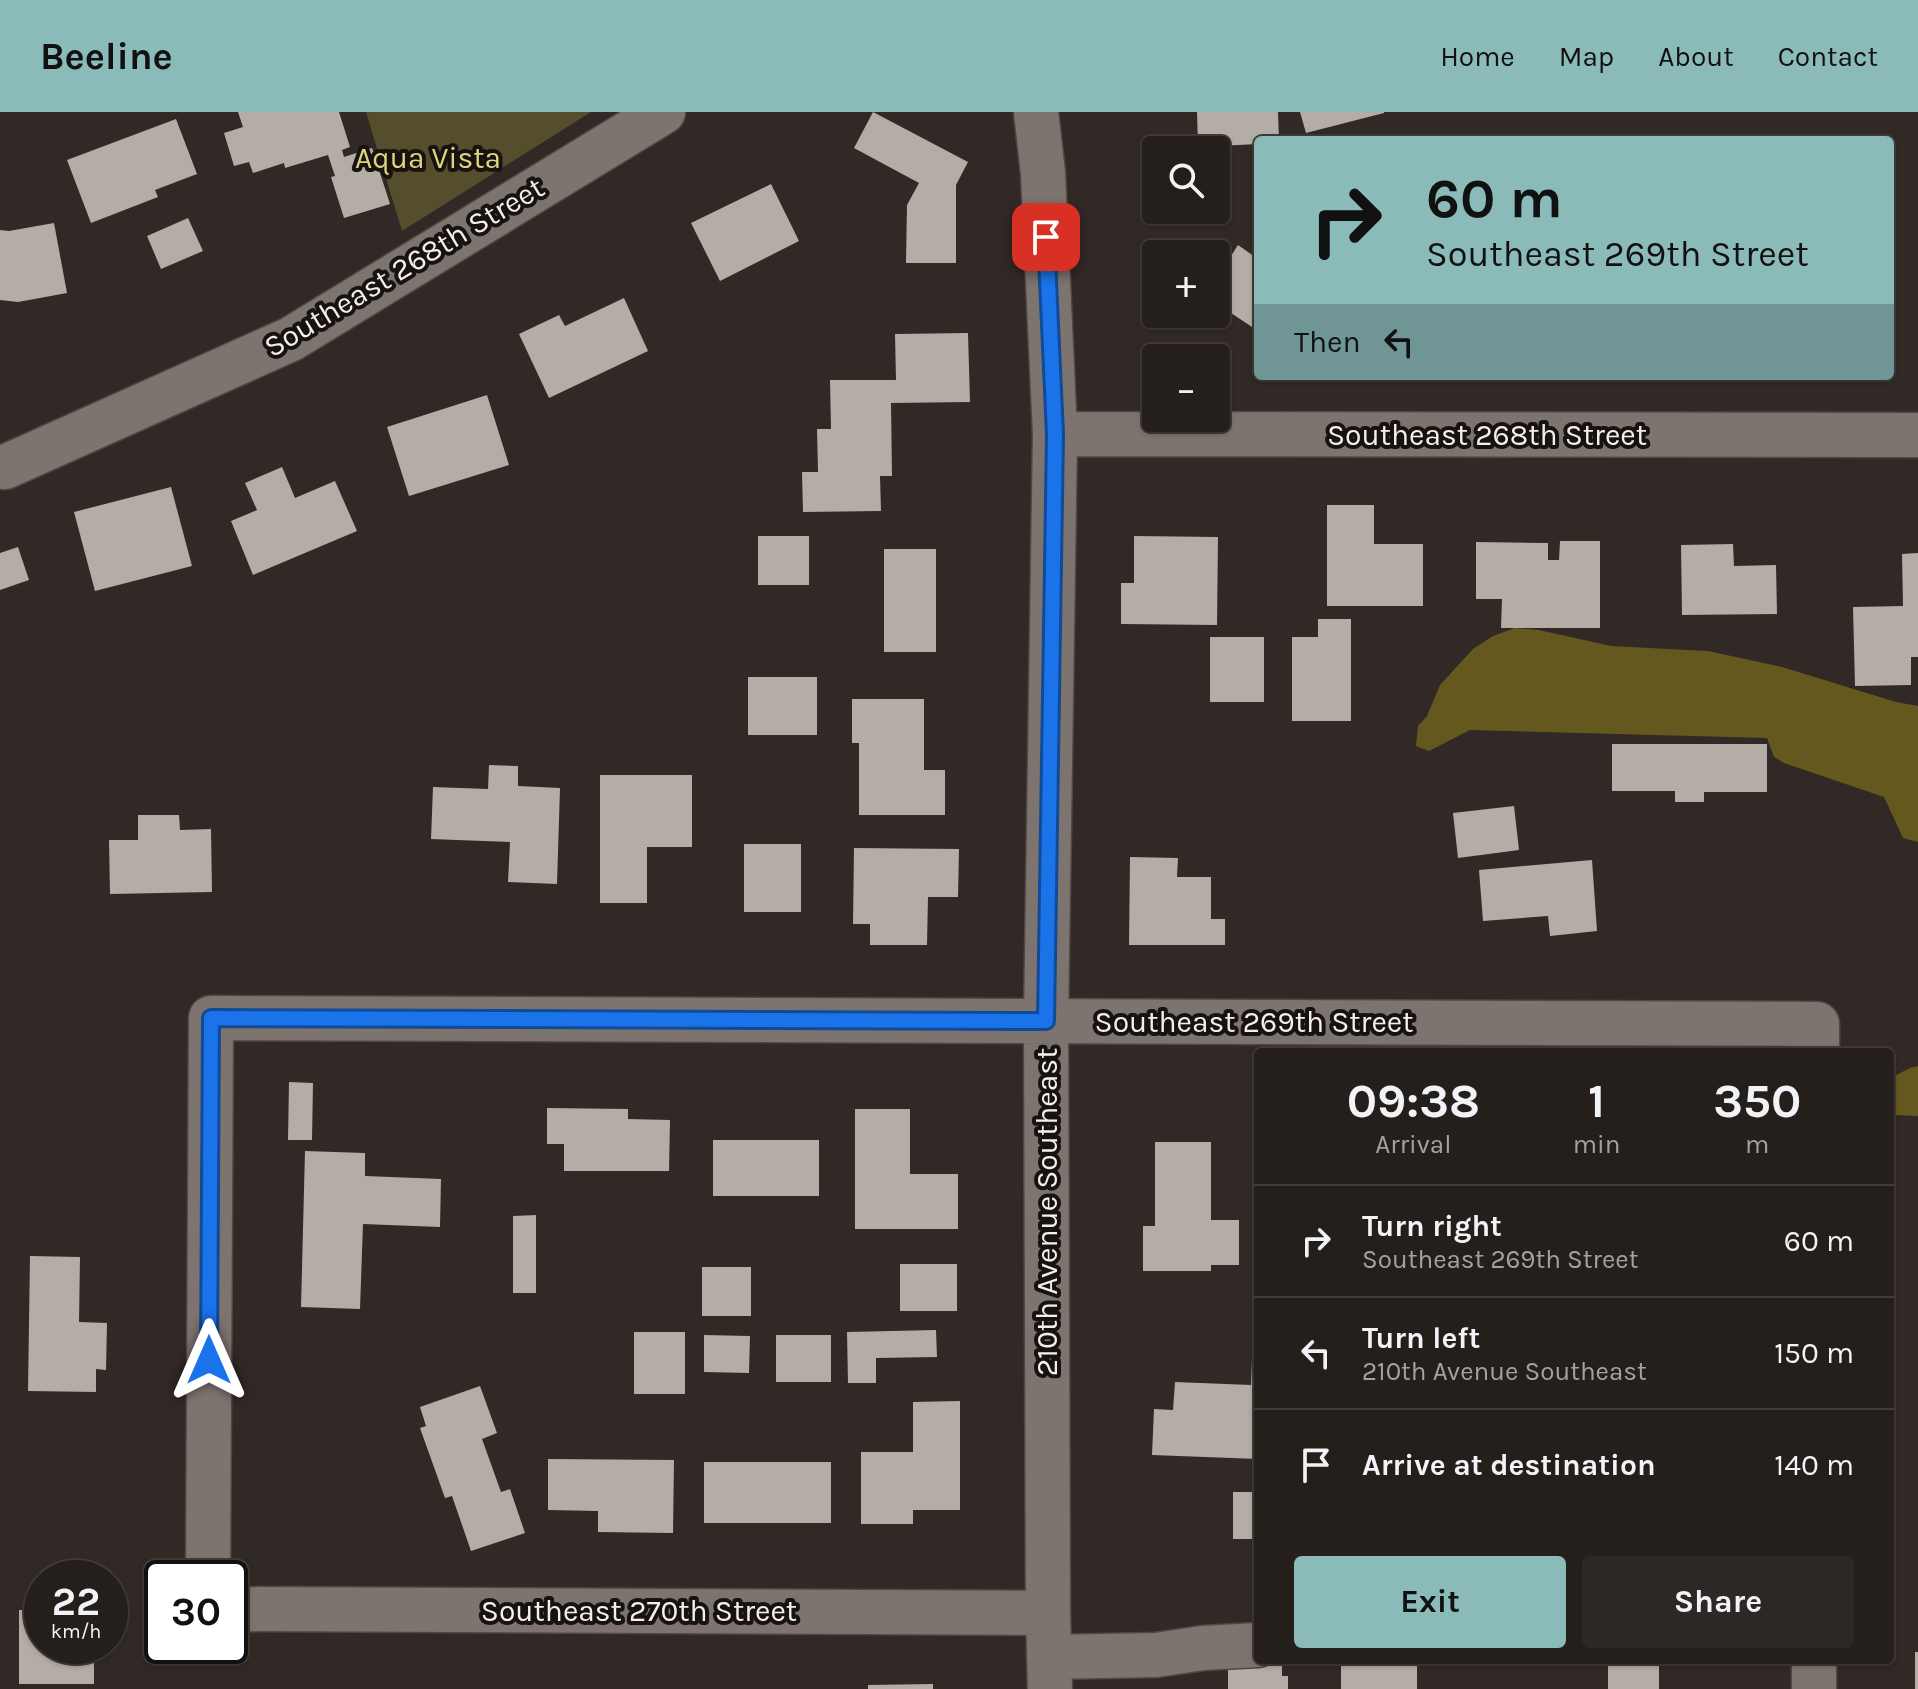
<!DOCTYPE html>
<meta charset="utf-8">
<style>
body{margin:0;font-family:Karla,sans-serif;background:#2d2725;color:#f1f3f6;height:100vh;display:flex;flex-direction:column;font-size:30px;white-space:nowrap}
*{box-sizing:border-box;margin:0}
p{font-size:26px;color:#a3a2a3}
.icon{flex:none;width:44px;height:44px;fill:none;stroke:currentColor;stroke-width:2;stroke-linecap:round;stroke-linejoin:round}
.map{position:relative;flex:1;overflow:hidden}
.side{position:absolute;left:1254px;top:936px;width:640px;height:616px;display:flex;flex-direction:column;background:#251f1c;border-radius:8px;box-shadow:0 2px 6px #0004,0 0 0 2px #423d3b}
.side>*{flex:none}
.banner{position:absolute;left:1254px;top:24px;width:640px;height:244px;border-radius:8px;box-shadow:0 2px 6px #0004,0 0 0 2px #423d3b;background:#8bbbb9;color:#111;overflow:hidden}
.fabs{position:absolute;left:1142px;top:24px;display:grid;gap:16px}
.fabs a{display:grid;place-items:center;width:88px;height:88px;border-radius:8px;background:#251f1c;box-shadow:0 2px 6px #0004,0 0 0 2px #423d3b;font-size:40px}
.speed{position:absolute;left:24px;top:1448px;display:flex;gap:16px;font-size:40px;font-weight:700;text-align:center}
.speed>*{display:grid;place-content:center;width:104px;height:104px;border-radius:50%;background:#251f1c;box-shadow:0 2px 6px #0004,0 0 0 2px #423d3b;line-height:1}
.speed small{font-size:20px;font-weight:400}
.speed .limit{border:4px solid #111;border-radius:12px;background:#fff;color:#111}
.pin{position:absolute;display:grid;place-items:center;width:68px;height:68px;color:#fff;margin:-34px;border-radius:16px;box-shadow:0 4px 12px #0006}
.me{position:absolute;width:88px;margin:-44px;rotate:0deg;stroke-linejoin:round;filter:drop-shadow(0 0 6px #0008)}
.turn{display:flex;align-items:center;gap:28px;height:168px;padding:0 40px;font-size:36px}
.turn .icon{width:104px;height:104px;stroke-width:2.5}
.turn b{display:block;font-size:56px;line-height:68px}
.then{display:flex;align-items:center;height:76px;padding:0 40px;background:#0003;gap:16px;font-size:30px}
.eta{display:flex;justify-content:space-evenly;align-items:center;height:136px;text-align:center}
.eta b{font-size:48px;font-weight:700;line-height:56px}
.cta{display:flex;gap:16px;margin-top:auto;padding:16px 40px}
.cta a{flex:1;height:92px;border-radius:8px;background:#8bbbb9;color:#111;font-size:32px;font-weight:700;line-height:92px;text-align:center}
.cta a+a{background:#2d2725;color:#f1f3f6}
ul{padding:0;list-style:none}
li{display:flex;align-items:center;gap:24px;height:112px;padding:0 40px;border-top:2px solid #423d3b}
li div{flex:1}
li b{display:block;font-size:30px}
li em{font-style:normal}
header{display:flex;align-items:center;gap:48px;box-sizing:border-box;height:112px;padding:0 40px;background:#8bbbb9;color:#111}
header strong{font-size:38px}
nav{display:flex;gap:44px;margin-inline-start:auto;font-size:28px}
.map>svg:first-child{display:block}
.green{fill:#554e2c}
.forest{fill:#64581f}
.building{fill:#b4ada5}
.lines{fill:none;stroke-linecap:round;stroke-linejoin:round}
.minor-casing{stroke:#4e4743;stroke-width:47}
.minor{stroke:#7e746f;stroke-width:44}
.route-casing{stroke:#114b97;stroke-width:20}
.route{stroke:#1a73e8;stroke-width:14}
.labels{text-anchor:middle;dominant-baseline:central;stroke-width:8;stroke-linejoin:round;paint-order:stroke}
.park-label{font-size:30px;fill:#e4d37e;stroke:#161311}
.street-label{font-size:30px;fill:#f4eeec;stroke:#161311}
</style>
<header>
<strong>Beeline</strong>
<nav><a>Home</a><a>Map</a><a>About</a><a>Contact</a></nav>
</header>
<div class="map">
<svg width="1918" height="1577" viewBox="0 0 1918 1577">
<rect width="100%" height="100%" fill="#312925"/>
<!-- green -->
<path class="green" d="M 366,0 L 591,0 L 402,119 Z"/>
<!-- forest -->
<path class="forest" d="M 1515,516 L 1539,518 L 1611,534 L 1708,539 L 1782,555 L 1896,590 L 1918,594 L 1918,730 L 1903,726 L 1884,685 L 1784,651 L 1774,645 L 1767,626 L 1470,618 L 1429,639 L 1416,634 L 1418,614 L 1427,604 L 1440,573 L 1473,537 L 1493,524 Z
M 1918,954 L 1918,1004 L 1896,1003 L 1890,998 L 1890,966 L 1910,956 Z"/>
<!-- building -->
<path class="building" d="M 238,0 L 339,0 L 350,35 L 342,38 L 344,45 L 372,36 L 390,92 L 344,106 L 331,65 L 335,64 L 328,43 L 285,56 L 284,51 L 253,61 L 249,50 L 234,54 L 224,21 L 243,15 Z
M 873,0 L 968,50 L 956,73 L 956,151 L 906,151 L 907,93 L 919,71 L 854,36 Z
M 1197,0 L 1278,0 L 1279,28 L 1258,28 L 1258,32 L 1198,35 Z
M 1300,0 L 1384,0 L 1384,1 L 1306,21 Z
M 176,7 L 197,62 L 155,78 L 158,85 L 91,111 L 67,48 Z
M 771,72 L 799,129 L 720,169 L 691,111 Z
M 188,106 L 203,139 L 161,157 L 147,124 Z
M 54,111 L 67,181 L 18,190 L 0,188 L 0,118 L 9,119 Z
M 1238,133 L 1258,147 L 1258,219 L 1216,191 L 1216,167 Z
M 624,186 L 648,239 L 549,286 L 519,222 L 559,203 L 565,214 Z
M 968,221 L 970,290 L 891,291 L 892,364 L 880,364 L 881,399 L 803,400 L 802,360 L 818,360 L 817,317 L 831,317 L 830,268 L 896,268 L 895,222 Z
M 487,283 L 509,353 L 409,384 L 387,315 Z
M 282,355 L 295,386 L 335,369 L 357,419 L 253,463 L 231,409 L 257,398 L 245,371 Z
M 171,375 L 192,454 L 95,479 L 74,400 Z
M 1327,393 L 1374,393 L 1374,432 L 1423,432 L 1423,494 L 1327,494 Z
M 758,424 L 809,424 L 809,473 L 758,473 Z
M 1134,424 L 1218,425 L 1217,513 L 1121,512 L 1121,471 L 1134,471 Z
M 1560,429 L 1600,429 L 1600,516 L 1501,516 L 1502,487 L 1476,487 L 1476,430 L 1548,431 L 1548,448 L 1559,448 Z
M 1733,432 L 1734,454 L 1776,453 L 1777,502 L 1682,503 L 1681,433 Z
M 18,435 L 29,468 L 0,478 L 0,441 Z
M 884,437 L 936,437 L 936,540 L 884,540 Z
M 1918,441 L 1918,545 L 1911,545 L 1911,573 L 1855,574 L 1853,495 L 1903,494 L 1902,442 Z
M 1318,507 L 1351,507 L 1351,609 L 1292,609 L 1292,525 L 1318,525 Z
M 1210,525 L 1264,525 L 1264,590 L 1210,590 Z
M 748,565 L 817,565 L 817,623 L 748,623 Z
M 852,587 L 924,587 L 924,658 L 945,658 L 945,703 L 859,703 L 859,631 L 852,631 Z
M 1612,632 L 1767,632 L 1767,680 L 1704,680 L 1704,690 L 1675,690 L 1675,679 L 1612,679 Z
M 489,653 L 518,654 L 518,674 L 560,676 L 557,772 L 508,770 L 510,730 L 431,727 L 433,675 L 488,677 Z
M 600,663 L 692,663 L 692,735 L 647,735 L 647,791 L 600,791 Z
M 1514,694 L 1519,738 L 1458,746 L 1453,701 Z
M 138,703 L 179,703 L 180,718 L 211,717 L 212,780 L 110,782 L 109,728 L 138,728 Z
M 744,732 L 801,732 L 801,800 L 744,800 Z
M 854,736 L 959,737 L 958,785 L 928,785 L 927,833 L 870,833 L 870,812 L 853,812 Z
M 1130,745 L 1178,746 L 1177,765 L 1211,765 L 1211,807 L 1225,807 L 1225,833 L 1129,833 Z
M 1592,748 L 1597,819 L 1550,824 L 1548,804 L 1483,809 L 1479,758 Z
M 289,970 L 313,971 L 312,1028 L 288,1028 Z
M 547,996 L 628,997 L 628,1007 L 670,1008 L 669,1059 L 564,1059 L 564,1032 L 547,1032 Z
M 855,997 L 910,997 L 910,1062 L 958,1062 L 958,1117 L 855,1117 Z
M 713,1028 L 819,1028 L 819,1084 L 713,1084 Z
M 1155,1030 L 1211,1030 L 1211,1108 L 1239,1108 L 1239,1153 L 1211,1153 L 1211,1159 L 1143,1159 L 1143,1114 L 1155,1114 Z
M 305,1039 L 365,1041 L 365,1064 L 441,1067 L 440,1115 L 363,1112 L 360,1197 L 301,1195 Z
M 536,1103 L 536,1181 L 513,1181 L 513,1104 Z
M 30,1144 L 80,1145 L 79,1210 L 107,1211 L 106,1258 L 96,1257 L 96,1280 L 28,1279 Z
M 900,1152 L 957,1152 L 957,1199 L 900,1199 Z
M 702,1155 L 751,1155 L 751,1204 L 702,1204 Z
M 936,1218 L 937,1245 L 876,1246 L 876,1271 L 848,1271 L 847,1220 Z
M 634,1220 L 685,1220 L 685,1282 L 634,1282 Z
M 1253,1220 L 1258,1220 L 1258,1347 L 1152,1343 L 1154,1297 L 1173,1298 L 1175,1270 L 1251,1273 Z
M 704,1223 L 750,1224 L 749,1261 L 704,1260 Z
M 776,1223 L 831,1223 L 831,1270 L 776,1270 Z
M 480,1274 L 497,1321 L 482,1327 L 501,1380 L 510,1377 L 525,1421 L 471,1439 L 452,1384 L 445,1386 L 420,1316 L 426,1314 L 420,1295 Z
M 960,1289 L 960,1398 L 913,1398 L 913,1412 L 861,1412 L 861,1340 L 913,1340 L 913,1290 Z
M 548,1347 L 674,1348 L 673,1421 L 598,1420 L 598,1399 L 548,1398 Z
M 704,1350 L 831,1350 L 831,1411 L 704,1411 Z
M 1233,1380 L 1258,1380 L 1258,1512 L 1253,1512 L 1253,1427 L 1233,1427 Z
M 19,1498 L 42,1498 L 42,1534 L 94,1534 L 94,1572 L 19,1572 Z
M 1915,1540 L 1918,1540 L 1918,1577 L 1915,1577 Z
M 1228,1541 L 1258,1548 L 1282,1548 L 1282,1564 L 1288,1564 L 1288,1577 L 1228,1577 Z
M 1341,1548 L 1417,1548 L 1417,1577 L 1341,1577 Z
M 1608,1548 L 1659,1548 L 1659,1577 L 1608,1577 Z
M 933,1572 L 933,1577 L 868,1577 L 868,1573 Z"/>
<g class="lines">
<defs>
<path id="minor" d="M 1036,0 L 1043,61 L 1055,322 L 1046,909 L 1048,1501 L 1050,1577
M 1055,322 L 1918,323
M 5,355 L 291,227 L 663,0
M 208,1466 L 211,906 L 1817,912 L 1817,940
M 230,1497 L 1048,1501
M 1049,1545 L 1156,1543 L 1203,1536 L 1258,1533
M 1814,1577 L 1814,1548"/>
</defs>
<!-- minor casing -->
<use href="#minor" class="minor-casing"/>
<!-- minor -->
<use href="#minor" class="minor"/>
</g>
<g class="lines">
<defs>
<path id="route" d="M 209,1248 L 211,906 L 1046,909 L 1055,322 L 1046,125"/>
</defs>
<!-- route casing -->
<use href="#route" class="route-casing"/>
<!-- route -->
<use href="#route" class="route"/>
</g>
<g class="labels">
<!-- park labels -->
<g class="park-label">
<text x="428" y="46">Aqua Vista</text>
</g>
<!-- street labels -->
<g class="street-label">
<text transform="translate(404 155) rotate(-31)">Southeast 268th Street</text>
<text x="1487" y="323">Southeast 268th Street</text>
<text x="1254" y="910">Southeast 269th Street</text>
<text transform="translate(1047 1100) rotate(-90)">210th Avenue Southeast</text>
<text x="639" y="1499">Southeast 270th Street</text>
</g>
</g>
</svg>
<div class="fabs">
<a><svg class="icon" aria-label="search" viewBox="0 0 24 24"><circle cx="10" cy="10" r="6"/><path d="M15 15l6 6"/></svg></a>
<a>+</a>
<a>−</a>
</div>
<div class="speed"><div>22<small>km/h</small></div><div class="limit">30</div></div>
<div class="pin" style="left:1046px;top:125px;background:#d93025"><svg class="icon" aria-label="arrive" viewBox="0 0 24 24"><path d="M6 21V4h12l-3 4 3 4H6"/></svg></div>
<svg class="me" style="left:209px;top:1248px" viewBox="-20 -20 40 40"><path d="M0-17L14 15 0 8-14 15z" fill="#1a73e8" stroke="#fff" stroke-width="4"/></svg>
<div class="banner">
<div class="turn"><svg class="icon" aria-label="right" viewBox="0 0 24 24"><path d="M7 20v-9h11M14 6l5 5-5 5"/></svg><div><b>60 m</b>Southeast 269th Street</div></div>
<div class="then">Then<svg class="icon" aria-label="left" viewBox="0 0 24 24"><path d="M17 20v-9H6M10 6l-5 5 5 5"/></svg></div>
</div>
<section class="side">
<div class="eta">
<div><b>09:38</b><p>Arrival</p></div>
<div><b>1</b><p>min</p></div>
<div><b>350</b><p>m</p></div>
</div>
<ul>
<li><svg class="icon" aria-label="right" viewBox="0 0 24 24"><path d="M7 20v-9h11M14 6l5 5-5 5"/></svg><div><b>Turn right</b><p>Southeast 269th Street</p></div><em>60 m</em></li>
<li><svg class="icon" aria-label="left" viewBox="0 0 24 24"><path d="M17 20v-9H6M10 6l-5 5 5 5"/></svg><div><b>Turn left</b><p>210th Avenue Southeast</p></div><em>150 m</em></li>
<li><svg class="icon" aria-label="arrive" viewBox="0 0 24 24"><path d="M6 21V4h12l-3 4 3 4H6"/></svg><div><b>Arrive at destination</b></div><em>140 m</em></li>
</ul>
<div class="cta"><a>Exit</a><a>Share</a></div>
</section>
</div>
